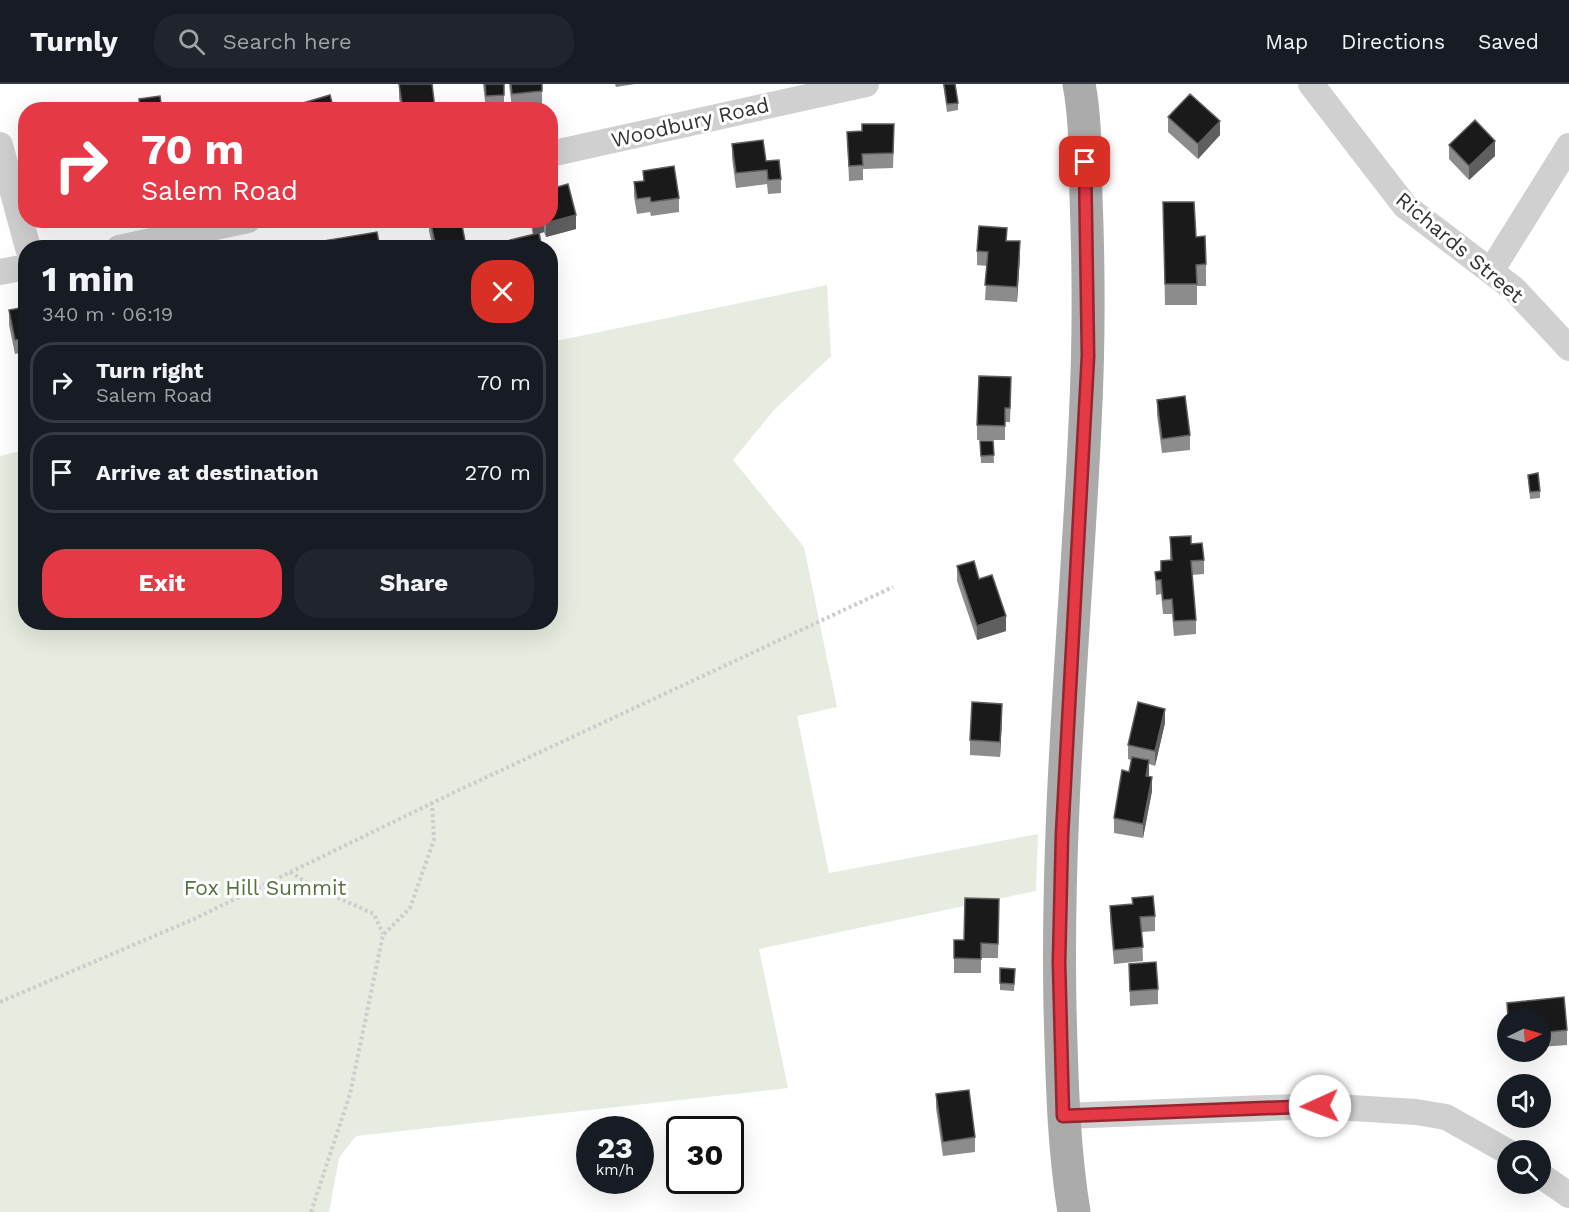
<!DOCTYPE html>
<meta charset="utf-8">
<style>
body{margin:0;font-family:"Work Sans",sans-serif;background:#20242c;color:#f1f3f6;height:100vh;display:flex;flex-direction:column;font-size:22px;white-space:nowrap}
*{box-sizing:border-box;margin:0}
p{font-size:20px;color:#9ea1a6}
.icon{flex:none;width:33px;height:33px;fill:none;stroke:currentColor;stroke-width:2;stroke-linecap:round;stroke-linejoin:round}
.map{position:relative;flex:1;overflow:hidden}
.drawer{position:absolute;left:18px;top:156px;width:540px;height:390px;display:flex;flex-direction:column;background:#171b24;border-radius:24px;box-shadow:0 6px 24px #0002}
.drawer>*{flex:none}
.top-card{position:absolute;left:18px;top:18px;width:540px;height:126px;border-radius:24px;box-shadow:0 6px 24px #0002;background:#e63946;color:#fff;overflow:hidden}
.needle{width:39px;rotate:85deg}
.fabs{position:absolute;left:1497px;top:924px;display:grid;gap:12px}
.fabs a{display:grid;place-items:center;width:54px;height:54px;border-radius:50%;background:#171b24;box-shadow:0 6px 24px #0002;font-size:30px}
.speed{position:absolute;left:576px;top:1032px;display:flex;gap:12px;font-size:30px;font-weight:700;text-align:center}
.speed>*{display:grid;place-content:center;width:78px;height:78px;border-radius:50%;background:#171b24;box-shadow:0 6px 24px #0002;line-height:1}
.speed small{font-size:15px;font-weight:400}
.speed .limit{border:3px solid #111;border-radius:9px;background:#fff;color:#111}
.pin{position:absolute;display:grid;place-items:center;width:51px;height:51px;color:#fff;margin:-26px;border-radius:12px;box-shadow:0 3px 9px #0006}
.me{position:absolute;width:66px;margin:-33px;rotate:268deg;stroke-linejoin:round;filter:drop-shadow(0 0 4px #0008)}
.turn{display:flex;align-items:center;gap:21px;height:126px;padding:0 24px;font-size:27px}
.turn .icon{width:78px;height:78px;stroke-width:2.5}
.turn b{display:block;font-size:42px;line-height:51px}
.round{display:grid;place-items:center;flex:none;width:63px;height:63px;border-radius:24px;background:#20242c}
.head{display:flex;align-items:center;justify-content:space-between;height:102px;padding:0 24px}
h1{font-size:36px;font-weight:700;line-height:45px}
.cta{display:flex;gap:12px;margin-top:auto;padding:12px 24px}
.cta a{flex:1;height:69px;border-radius:24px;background:#e63946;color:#fff;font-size:24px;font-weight:700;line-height:69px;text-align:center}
.cta a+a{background:#20242c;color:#f1f3f6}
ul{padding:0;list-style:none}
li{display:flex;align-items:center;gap:18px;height:81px;margin:0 12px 9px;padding:0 12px;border:3px solid #363941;border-radius:24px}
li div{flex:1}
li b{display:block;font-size:22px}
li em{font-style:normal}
header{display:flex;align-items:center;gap:36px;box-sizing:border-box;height:84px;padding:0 30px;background:#171b24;border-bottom:2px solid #363941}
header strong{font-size:28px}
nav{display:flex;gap:33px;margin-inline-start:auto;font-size:21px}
.search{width:420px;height:54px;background:#20242c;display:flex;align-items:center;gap:15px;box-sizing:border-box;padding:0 21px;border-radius:24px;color:#9ea1a6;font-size:22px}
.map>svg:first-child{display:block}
.green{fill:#e6ecdf}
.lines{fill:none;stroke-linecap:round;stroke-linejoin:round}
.path{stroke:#cdcdcd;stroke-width:4;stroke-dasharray:3 3;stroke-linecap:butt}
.minor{stroke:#d0d0d0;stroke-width:26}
.major{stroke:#ababab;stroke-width:33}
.wall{fill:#8c8c8c}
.shaded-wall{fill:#5f5f5f}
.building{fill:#1a1a1a;stroke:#5f5f5f;stroke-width:1.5}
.route-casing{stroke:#96252e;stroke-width:15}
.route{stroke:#e63946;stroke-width:10}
.labels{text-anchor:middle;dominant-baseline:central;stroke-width:6;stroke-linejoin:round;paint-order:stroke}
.street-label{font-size:21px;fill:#333;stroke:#fff}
.park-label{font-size:21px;fill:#56703f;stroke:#fff}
</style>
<header>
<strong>Turnly</strong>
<div class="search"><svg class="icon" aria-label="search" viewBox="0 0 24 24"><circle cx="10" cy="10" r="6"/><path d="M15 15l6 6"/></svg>Search here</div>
<nav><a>Map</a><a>Directions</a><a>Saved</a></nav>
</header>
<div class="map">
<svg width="1569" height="1128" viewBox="0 0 1569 1128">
<rect width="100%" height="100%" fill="#fff"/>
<!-- green -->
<path class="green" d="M 827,201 L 831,272 L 774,326 L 733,376 L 804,463 L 837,623 L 797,632 L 829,789 L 1038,750 L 1036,807 L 759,865 L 788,1004 L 356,1052 L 339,1074 L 329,1128 L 0,1128 L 0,372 L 25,366 L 26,538 L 550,538 L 551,258 Z"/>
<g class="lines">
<!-- path -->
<path class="path" d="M 290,788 L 314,803 L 374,830 L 383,850
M 0,918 L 194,835 L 459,706 L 893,503
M 311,1128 L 350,1010 L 383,851 L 410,824 L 434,756 L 432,719"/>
<!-- minor -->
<path class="minor" d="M 1311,0 L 1405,122 L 1514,205 L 1569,264
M 0,61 L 28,164
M 550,70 L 866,0
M 119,164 L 248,136
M 1491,187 L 1569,62
M 0,188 L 26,183
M 1063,1032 L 1320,1022 L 1416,1028 L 1446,1033 L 1508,1068
M 1540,1091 L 1569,1111"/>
<!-- major -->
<path class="major" d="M 1074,1128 C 1063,1060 1062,993 1060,924 C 1056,729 1076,535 1085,340 C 1089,264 1089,189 1086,113 C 1085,76 1086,37 1079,0"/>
</g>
<!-- wall -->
<path class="wall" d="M 399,0 L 432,0 L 435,26 L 401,26 L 399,14 Z
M 483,0 L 504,0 L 504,26 L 486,26 Z
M 509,0 L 542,0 L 542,21 L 512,24 Z
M 615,0 L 635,0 L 616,3 Z
M 943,0 L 955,0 L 958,19 L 958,26 L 947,28 Z
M 1168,33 L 1220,51 L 1198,75 L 1168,48 Z
M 847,48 L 894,54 L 893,84 L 863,85 L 863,96 L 849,97 Z
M 732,60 L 766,77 L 781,95 L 781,109 L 768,110 L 767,100 L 736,104 L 732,74 Z
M 1449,61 L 1495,72 L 1469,96 L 1449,75 Z
M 643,87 L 679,114 L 679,128 L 651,132 L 650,128 L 637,130 L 634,113 L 634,98 L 643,97 Z
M 1163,118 L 1196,153 L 1206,180 L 1206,202 L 1197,202 L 1197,221 L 1165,221 Z
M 429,136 L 461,136 L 465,164 L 433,164 L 429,147 Z
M 530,136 L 550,136 L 576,145 L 546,153 L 544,148 L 539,150 L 542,164 L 510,164 L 510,156 L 533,151 Z
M 1007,157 L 1020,172 L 1017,218 L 985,216 L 987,182 L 977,181 L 977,167 Z
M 26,223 L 26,268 L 15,270 L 9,241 L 9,226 Z
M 1011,308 L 1010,338 L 1005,338 L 1005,356 L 977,356 L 977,341 Z
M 1157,316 L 1190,351 L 1190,366 L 1162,369 L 1157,331 Z
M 980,357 L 993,357 L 994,379 L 981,379 Z
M 1528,391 L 1540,407 L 1540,414 L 1530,415 Z
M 1170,453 L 1191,460 L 1204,476 L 1204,490 L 1192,491 L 1196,536 L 1196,550 L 1174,552 L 1172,530 L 1163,530 L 1161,510 L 1156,511 L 1155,488 L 1161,487 L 1161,477 L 1170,476 Z
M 957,482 L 979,495 L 1006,547 L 977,556 L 957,497 Z
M 1002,635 L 1000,673 L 970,671 L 970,656 Z
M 1165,639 L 1155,682 L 1149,680 L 1149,692 L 1152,707 L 1143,754 L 1114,749 L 1114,734 L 1129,688 L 1131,676 L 1128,675 L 1128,661 Z
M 1132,814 L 1155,832 L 1155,847 L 1142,848 L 1143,877 L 1114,880 L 1110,837 L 1110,822 L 1132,820 Z
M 999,815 L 998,874 L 981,874 L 981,889 L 954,889 L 954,856 L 964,856 Z
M 1129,880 L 1158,905 L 1158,920 L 1130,922 Z
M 1000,884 L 1015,892 L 1014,907 L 1000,906 Z
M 1507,919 L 1567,946 L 1567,961 L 1540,963 L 1540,934 L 1508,934 L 1508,943 Z
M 936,1010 L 975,1053 L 975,1068 L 943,1072 L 936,1024 Z"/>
<!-- shaded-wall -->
<path class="shaded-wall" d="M 1220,37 L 1220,51 L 1198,75 L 1198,60 Z
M 1495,57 L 1495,72 L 1469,96 L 1469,82 Z
M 576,131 L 576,145 L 546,153 L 546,139 Z
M 544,136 L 544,148 L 533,151 L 533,137 Z
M 465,157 L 465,164 L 436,164 L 436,163 Z
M 1020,157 L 1020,172 L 1017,218 L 1017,203 Z
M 1006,532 L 1006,547 L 977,556 L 977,542 Z
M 1002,620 L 1002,635 L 1000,673 L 1000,658 Z
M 1165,625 L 1165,639 L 1155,682 L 1155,667 Z
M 1149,676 L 1149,690 L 1146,706 L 1146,692 Z
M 1152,693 L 1152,707 L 1143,754 L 1143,740 Z"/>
<!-- building -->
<path class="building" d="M 399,0 L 432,0 L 435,25 L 403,26 Z
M 485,0 L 504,0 L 504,11 L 486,12 Z
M 511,0 L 542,0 L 542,7 L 512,10 Z
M 944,0 L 955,0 L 958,19 L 947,20 Z
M 1190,10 L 1220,37 L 1198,60 L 1168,33 Z
M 330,11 L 334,26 L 287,26 L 286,24 Z
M 160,12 L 162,26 L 140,26 L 139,15 Z
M 1475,36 L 1495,57 L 1469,82 L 1449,61 Z
M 862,40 L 894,40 L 893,69 L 862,70 L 863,81 L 849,82 L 847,48 L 862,47 Z
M 763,56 L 766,77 L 779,76 L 781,95 L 768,96 L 767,86 L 736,89 L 732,60 Z
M 674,82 L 679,114 L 651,118 L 650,113 L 637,115 L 634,98 L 644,97 L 643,87 Z
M 568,100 L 576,131 L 546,139 L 545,136 L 550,136 L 550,105 Z
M 1163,118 L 1194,118 L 1196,153 L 1205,152 L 1206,180 L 1196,181 L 1197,200 L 1165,200 Z
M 430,136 L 461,136 L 465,157 L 436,163 Z
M 979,142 L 1007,144 L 1006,157 L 1020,157 L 1017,203 L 985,201 L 988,168 L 977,167 Z
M 377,148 L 380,164 L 325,164 L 323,157 Z
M 539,149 L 542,164 L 512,164 L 510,156 Z
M 26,223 L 26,254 L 15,256 L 9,226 Z
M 979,292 L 1011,293 L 1010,324 L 1005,324 L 1005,342 L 977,341 Z
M 1185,312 L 1190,351 L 1162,355 L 1157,316 Z
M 980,357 L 993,357 L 994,371 L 981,372 Z
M 1538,389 L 1540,407 L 1530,408 L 1528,391 Z
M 1191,452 L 1191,460 L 1202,459 L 1204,476 L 1191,477 L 1196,536 L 1174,537 L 1172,515 L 1163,516 L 1161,496 L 1156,496 L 1155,488 L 1161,487 L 1161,477 L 1172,476 L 1170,453 Z
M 974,477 L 979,495 L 992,491 L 1006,532 L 977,542 L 957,482 Z
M 972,618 L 1002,620 L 1000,658 L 970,656 Z
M 1138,618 L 1165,625 L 1155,667 L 1128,661 Z
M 1132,673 L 1149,676 L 1146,692 L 1152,693 L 1143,740 L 1114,734 L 1122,686 L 1129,688 Z
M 1153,812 L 1155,832 L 1140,833 L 1143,863 L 1114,866 L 1110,822 L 1133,820 L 1132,814 Z
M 965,814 L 999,815 L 998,860 L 981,859 L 981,875 L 954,874 L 954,856 L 964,856 Z
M 1156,878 L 1158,905 L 1130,907 L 1129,880 Z
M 1000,884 L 1015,885 L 1014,900 L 1000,899 Z
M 1564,913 L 1567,946 L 1540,949 L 1540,934 L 1508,934 L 1507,919 Z
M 969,1006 L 975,1053 L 943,1058 L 936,1010 Z"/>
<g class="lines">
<defs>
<path id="route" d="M 1085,78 L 1088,272 L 1062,751 L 1059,878 L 1063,1032 L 1320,1022"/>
</defs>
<!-- route casing -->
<use href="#route" class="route-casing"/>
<!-- route -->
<use href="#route" class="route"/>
</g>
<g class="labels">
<!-- street labels -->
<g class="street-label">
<text transform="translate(690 38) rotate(-13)">Woodbury Road</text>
<text transform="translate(1460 163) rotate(40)">Richards Street</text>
</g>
<!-- park labels -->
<g class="park-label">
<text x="265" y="803">Fox Hill Summit</text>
</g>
</g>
</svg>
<div class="fabs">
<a><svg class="needle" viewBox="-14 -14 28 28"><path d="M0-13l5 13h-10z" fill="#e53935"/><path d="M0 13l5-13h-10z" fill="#9ea1a6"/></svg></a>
<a><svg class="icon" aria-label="sound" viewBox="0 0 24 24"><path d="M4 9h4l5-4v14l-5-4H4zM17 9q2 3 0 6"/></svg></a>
<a><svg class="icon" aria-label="search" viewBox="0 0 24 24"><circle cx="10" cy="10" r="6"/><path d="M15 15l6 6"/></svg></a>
</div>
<div class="speed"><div>23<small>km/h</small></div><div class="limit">30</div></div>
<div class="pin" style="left:1085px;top:78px;background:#d93025"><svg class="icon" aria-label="arrive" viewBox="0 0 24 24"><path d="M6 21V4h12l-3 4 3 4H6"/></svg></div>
<svg class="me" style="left:1320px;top:1022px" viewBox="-20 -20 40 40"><circle r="19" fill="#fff"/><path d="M0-13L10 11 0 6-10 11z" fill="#e63946"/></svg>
<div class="top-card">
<div class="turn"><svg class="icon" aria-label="right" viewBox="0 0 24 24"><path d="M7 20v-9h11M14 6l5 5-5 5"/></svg><div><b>70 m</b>Salem Road</div></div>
</div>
<section class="drawer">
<div class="head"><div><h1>1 min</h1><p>340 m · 06:19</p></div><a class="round" style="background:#d93025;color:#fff"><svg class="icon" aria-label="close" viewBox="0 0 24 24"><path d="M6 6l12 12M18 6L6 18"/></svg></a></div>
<ul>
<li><svg class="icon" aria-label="right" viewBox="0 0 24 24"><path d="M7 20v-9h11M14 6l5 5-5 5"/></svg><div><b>Turn right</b><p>Salem Road</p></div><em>70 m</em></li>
<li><svg class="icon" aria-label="arrive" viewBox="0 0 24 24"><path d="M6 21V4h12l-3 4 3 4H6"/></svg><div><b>Arrive at destination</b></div><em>270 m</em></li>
</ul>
<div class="cta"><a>Exit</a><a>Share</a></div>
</section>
</div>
